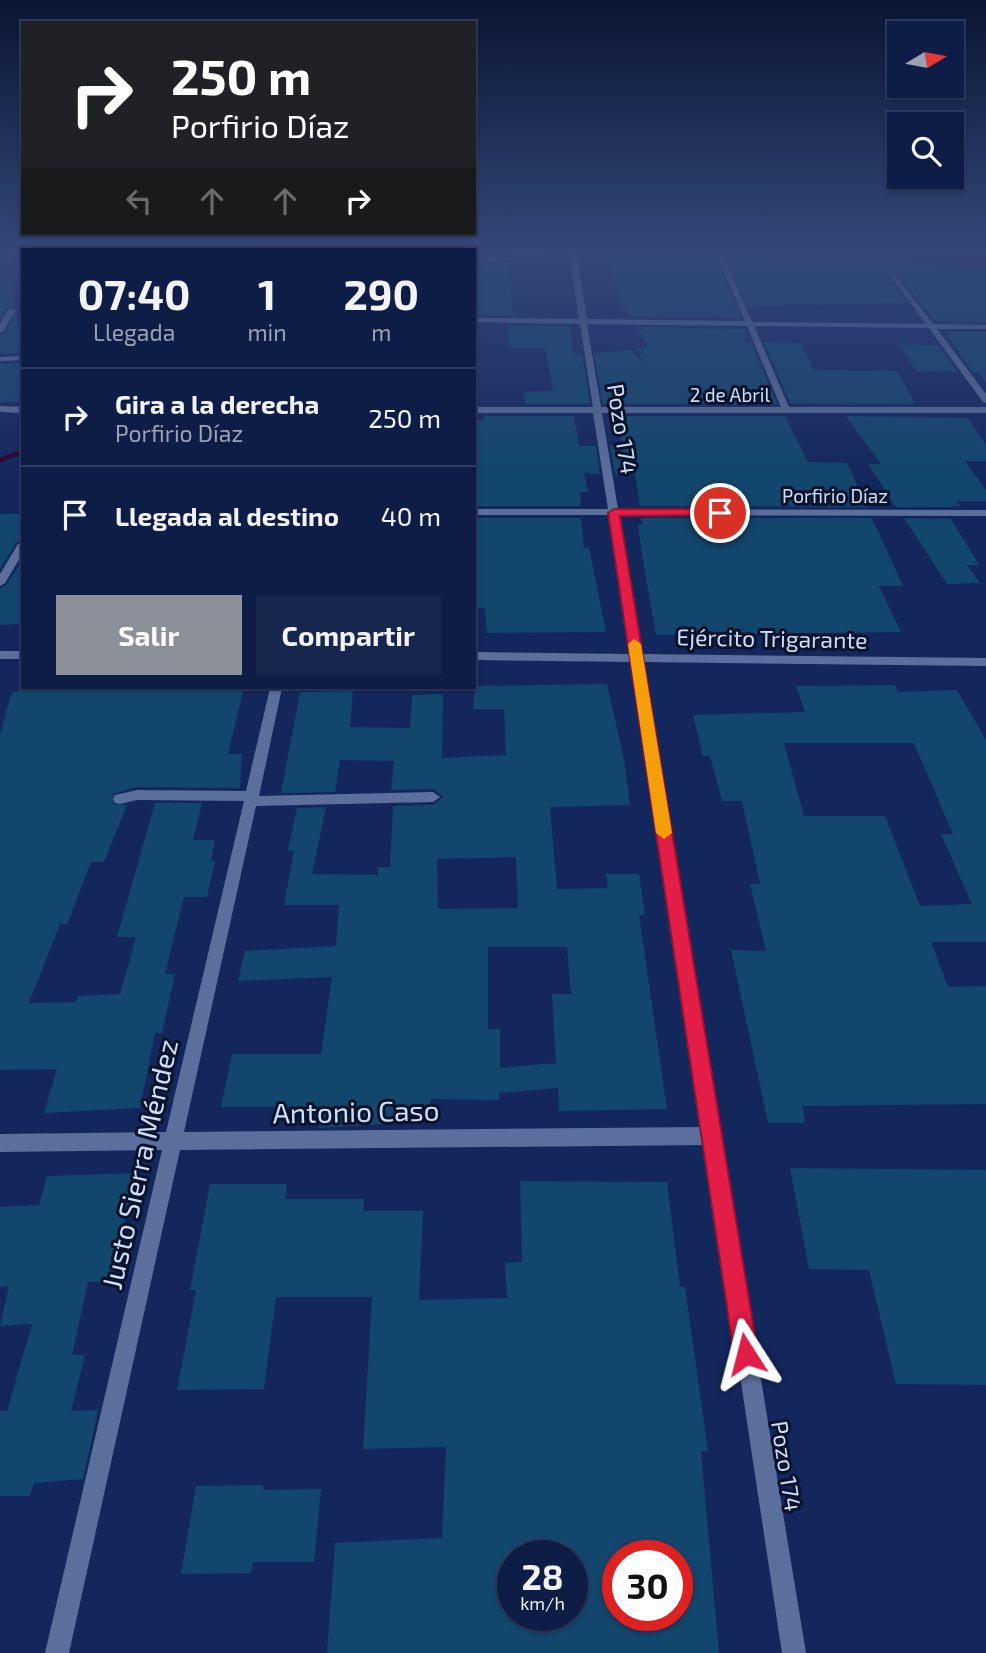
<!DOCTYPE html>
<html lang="es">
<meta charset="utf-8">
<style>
body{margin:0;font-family:"Exo 2",sans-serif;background:#17264d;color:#f1f3f6;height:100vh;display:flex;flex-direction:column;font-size:26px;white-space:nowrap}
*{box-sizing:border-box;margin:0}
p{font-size:23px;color:#9ba2b3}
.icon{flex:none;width:38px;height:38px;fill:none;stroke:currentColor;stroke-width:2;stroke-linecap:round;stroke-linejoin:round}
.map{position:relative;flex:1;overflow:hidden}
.details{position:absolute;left:21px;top:248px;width:455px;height:441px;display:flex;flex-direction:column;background:#0e1d46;border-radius:0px;box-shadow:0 2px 5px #0004,0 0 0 2px #2e3b5f}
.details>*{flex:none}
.banner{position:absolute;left:21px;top:21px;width:455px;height:214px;border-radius:0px;box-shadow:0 2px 5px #0004,0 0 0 2px #2e3b5f;background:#202124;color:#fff;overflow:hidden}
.needle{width:46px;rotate:80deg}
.fabs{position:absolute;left:887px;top:21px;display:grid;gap:14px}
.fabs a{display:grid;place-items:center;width:77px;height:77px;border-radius:0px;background:#0e1d46;box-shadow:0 2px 5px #0004,0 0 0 2px #2e3b5f;font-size:35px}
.speed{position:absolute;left:497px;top:1540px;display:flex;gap:14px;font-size:35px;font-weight:700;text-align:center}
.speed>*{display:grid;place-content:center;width:91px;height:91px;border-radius:50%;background:#0e1d46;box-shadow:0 2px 5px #0004,0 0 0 2px #2e3b5f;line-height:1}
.speed small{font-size:18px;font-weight:400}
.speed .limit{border:10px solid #d22;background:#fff;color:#111}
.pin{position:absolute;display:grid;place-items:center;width:60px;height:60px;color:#fff;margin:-30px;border:4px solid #fff;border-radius:50%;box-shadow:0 2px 7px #0007}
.me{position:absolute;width:77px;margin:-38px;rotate:351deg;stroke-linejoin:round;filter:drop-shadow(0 0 5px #0008)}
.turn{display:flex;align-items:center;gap:24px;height:147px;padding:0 35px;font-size:32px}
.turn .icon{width:91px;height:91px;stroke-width:2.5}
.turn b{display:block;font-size:49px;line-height:60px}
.lanes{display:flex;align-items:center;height:66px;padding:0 35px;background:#0003;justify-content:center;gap:35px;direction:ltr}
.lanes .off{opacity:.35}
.eta{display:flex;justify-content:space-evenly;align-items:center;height:119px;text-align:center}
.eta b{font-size:42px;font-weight:700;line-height:49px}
.button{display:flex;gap:14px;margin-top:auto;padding:14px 35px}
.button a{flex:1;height:80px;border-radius:0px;background:#8c9099;color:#fff;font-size:28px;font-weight:700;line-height:80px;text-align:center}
.button a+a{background:#17264d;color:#f1f3f6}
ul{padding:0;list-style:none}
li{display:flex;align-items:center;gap:21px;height:98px;padding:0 35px;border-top:2px solid #2e3b5f}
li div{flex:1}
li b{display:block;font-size:26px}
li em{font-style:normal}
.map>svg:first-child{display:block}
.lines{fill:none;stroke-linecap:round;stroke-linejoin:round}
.stream-far1{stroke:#29042b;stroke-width:4.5}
.stream{stroke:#29042b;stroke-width:5}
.building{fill:#12466c;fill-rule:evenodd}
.street{fill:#5b6f9c;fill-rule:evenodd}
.route{fill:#e11d48;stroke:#92132f;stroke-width:2}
.slow{fill:#f59e0b}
.labels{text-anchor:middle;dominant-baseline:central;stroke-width:6;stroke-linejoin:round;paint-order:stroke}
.far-street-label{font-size:19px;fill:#d0ddf9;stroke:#09132b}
.street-label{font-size:23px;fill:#d0ddf9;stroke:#09132b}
.near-street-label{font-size:28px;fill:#d0ddf9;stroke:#09132b}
</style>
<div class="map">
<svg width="986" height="1653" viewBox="0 0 986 1653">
<rect width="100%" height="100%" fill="#13275d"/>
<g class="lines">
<!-- stream-far1 -->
<path class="stream-far1" d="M 890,250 L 972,264 L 986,262"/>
<!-- stream -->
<path class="stream" d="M 0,460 L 23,452"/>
</g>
<!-- building -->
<path class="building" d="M 625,250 L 712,250 L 741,318 L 631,317 L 627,309 L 623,309 L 603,253 L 627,252 Z
M 724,250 L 793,250 L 799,258 L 832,261 L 836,268 L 848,262 L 986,269 L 986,322 L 936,321 L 893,270 L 888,277 L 907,303 L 748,306 Z
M 510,262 L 513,316 L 477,315 L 478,265 Z
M 10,283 L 15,307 L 8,306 L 0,319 L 0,284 Z
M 16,314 L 23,353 L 0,354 L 0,335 L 5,333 Z
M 508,326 L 570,326 L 573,354 L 582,354 L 590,404 L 526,404 L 523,392 L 553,391 L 545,348 L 510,348 Z
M 637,327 L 745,329 L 745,342 L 751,342 L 777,404 L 603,404 L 594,353 L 631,350 L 642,361 L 637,349 L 648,348 Z
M 945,332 L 986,332 L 986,382 L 978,373 L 973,373 Z
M 764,342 L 800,343 L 814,370 L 897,371 L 915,404 L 790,403 Z
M 899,344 L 938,345 L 958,372 L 916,371 Z
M 23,363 L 23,402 L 0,402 L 0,364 Z
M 484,416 L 574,416 L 579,446 L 596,446 L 600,474 L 584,473 L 588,492 L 580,492 L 581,506 L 474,506 L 474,420 L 483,420 Z
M 618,416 L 785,416 L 808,462 L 847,463 L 867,507 L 640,506 L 635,474 L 615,474 L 610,446 L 622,447 Z
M 846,416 L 968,418 L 986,445 L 986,461 L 965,461 L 986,490 L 986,501 L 956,501 L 961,506 L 946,507 L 896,507 L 868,464 L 881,464 Z
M 0,514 L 23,514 L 23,539 L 16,543 L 0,569 Z
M 474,518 L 581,518 L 584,548 L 589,547 L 606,632 L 487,633 L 485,608 L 474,608 Z
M 641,518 L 872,518 L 903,586 L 879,586 L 901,632 L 656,635 L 643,561 L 638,525 L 642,525 Z
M 904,518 L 951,519 L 979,565 L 967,565 L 980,583 L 947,584 Z
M 23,559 L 23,624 L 0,625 L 0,589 L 7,584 Z
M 607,684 L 624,759 L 630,805 L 550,807 L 557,889 L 608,888 L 606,874 L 639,874 L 645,915 L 639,915 L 667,1109 L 559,1111 L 558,1088 L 499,1093 L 499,1100 L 431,1099 L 430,1121 L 319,1128 L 320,1107 L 221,1107 L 232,1054 L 321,1054 L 332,977 L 238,981 L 245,951 L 336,946 L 339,905 L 284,905 L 294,851 L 288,850 L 297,808 L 326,807 L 312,874 L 378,875 L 378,867 L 390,867 L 393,806 L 433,805 L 443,797 L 433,789 L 391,790 L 394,761 L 340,760 L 335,792 L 281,793 L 300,692 L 353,691 L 350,727 L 410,728 L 412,695 L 443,694 L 442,758 L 506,755 L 504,709 L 473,709 L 475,686 ZM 516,857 L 518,908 L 438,909 L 437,859 ZM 488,947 L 567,947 L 571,994 L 552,994 L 556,1063 L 500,1068 L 500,1029 L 488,1029 Z
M 895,685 L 898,692 L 957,690 L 986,740 L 986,942 L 931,942 L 948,987 L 986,986 L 986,1104 L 802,1106 L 805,1123 L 768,1123 L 731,950 L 766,951 L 750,884 L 760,884 L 742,801 L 722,801 L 710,756 L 703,756 L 693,715 L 805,712 L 796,686 ZM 784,743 L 914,743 L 953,834 L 941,834 L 972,904 L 920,906 L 885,816 L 804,816 Z
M 46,688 L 244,688 L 228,754 L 242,754 L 240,788 L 137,787 L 113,794 L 113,804 L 127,805 L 104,862 L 91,862 L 67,925 L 60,924 L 29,1003 L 76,1002 L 78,996 L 120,994 L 136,937 L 117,937 L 155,803 L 202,803 L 193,840 L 215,840 L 211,861 L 215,861 L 207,897 L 184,897 L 165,974 L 175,974 L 162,1033 L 155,1033 L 140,1108 L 44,1113 L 57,1069 L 0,1070 L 0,734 L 12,692 Z
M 790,1168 L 986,1170 L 986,1385 L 896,1384 L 869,1270 L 809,1269 Z
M 135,1173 L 112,1281 L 88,1282 L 72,1355 L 85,1355 L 71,1411 L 98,1410 L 83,1479 L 34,1483 L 30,1496 L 0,1496 L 0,1411 L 7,1411 L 32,1324 L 0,1326 L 9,1286 L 0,1287 L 0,1207 L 39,1205 L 47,1176 Z
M 520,1181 L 667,1182 L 680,1287 L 685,1287 L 708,1451 L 701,1451 L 719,1653 L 327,1653 L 335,1543 L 442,1538 L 446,1447 L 363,1449 L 372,1297 L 276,1297 L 264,1389 L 177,1390 L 196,1290 L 190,1290 L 210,1184 L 287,1184 L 285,1199 L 364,1199 L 363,1211 L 423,1211 L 419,1300 L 507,1298 L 505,1263 L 522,1262 ZM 513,1556 L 572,1556 L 572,1615 L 513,1615 ZM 618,1556 L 677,1556 L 677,1615 L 618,1615 Z
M 263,1485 L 263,1490 L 321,1489 L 314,1562 L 253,1562 L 251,1573 L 181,1574 L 196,1486 Z"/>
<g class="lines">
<!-- street -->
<path class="street" d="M 564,250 L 582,250 L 576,252 L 587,319 L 745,321 L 715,250 L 721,250 L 752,322 L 926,324 L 890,275 L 893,273 L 933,324 L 986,325 L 986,329 L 937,329 L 986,394 L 986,403 L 983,402 L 929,328 L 754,326 L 789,407 L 986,407 L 986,413 L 602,413 L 618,509 L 986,510 L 986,516 L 619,515 L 642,654 L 986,658 L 986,666 L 643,662 L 806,1653 L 782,1653 L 705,1145 L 180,1150 L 69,1653 L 45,1653 L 162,1150 L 0,1152 L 0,1134 L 166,1132 L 244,801 L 137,800 L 120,804 L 115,803 L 113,799 L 115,795 L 137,790 L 246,791 L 270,688 L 282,688 L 259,796 L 433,792 L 440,797 L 433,802 L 256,806 L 184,1132 L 702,1127 L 631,662 L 474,660 L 474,652 L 630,654 L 609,515 L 474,515 L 474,509 L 608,509 L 593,413 L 474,413 L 474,407 L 593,407 L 580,324 L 474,322 L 474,318 L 579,319 L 569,253 L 474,263 L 474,259 ZM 587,324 L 747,326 L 781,407 L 601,407 Z
M 23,252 L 23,256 L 0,261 L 0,257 Z
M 9,308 L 16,310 L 3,332 L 0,332 L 0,324 Z
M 23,356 L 23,360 L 0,361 L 0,357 Z
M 0,406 L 23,407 L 23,413 L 0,412 Z
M 23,541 L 23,553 L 5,583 L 0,586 L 0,574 L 18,544 Z
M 0,651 L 23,651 L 23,659 L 0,659 Z"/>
</g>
<!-- sky -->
<linearGradient id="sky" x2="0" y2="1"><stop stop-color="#0a1533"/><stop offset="0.52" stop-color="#334778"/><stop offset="1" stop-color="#334778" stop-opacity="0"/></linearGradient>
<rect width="986" height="481" fill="url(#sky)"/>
<!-- route -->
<path class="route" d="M 720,509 L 726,513 L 724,515 L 620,516 L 758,1354 L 755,1362 L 746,1366 L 738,1362 L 734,1354 L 608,513 L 614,509 Z"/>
<!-- slow -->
<path class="slow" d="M 634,639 L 641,644 L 672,833 L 664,839 L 656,833 L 628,644 Z"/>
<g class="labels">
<!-- far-street labels -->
<g class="far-street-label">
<text x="730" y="394">2 de Abril</text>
<text x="835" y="495">Porfirio Díaz</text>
</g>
<!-- street labels -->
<g class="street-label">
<text transform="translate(623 429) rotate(81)">Pozo 174</text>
<text transform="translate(772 638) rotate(1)">Ejército Trigarante</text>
<text transform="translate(787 1466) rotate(81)">Pozo 174</text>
</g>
<!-- near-street labels -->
<g class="near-street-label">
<text transform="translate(356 1111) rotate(-1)">Antonio Caso</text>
<text transform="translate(139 1164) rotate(-77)">Justo Sierra Méndez</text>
</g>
</g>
</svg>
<div class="fabs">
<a><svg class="needle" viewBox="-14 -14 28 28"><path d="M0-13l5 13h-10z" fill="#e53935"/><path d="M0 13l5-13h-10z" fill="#9ba2b3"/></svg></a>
<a><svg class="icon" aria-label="search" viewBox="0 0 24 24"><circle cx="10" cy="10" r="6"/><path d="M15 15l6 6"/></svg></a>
</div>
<div class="speed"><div>28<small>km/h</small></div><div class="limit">30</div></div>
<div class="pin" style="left:720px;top:513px;background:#d93025"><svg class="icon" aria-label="arrive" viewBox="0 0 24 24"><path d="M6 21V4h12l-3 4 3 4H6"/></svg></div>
<svg class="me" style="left:746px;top:1354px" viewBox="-20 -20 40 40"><path d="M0-17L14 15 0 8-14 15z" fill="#e11d48" stroke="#fff" stroke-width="4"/></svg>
<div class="banner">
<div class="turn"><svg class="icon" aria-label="right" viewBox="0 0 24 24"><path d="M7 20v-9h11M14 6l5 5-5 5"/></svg><div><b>250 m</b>Porfirio Díaz</div></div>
<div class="lanes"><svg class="icon off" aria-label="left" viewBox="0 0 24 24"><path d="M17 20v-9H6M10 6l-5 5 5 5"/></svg><svg class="icon off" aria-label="ahead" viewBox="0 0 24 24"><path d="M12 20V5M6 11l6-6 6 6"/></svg><svg class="icon off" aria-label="ahead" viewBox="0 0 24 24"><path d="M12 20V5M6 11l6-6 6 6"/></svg><svg class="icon" aria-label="right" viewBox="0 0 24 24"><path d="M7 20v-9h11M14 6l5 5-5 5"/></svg></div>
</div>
<section class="details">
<div class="eta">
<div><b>07:40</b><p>Llegada</p></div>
<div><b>1</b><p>min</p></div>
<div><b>290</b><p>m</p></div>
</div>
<ul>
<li><svg class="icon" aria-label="right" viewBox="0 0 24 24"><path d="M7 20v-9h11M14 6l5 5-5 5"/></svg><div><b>Gira a la derecha</b><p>Porfirio Díaz</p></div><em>250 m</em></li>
<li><svg class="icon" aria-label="arrive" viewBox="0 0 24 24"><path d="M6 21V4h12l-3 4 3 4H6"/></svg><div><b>Llegada al destino</b></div><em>40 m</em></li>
</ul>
<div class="button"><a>Salir</a><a>Compartir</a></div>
</section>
</div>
